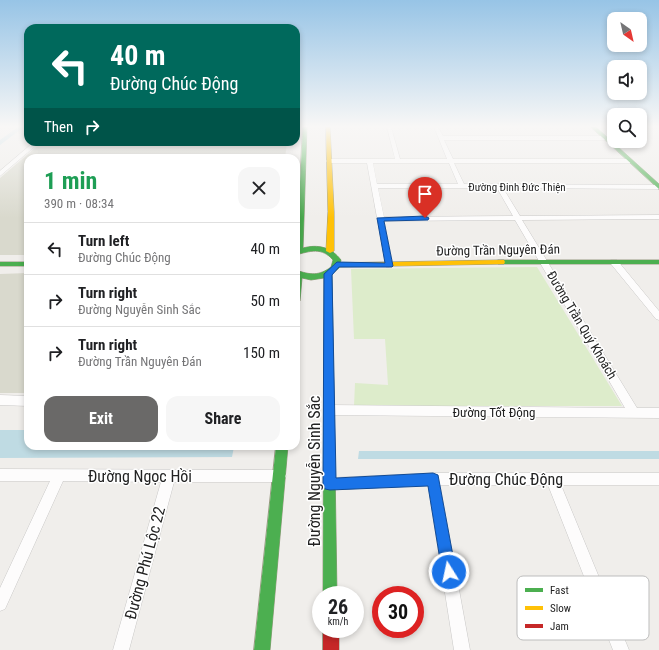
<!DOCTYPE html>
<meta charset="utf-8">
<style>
body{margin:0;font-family:"Roboto Condensed",sans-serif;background:#f6f6f6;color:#202124;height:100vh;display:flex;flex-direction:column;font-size:15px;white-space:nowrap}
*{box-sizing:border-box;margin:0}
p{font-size:13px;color:#757577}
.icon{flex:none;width:22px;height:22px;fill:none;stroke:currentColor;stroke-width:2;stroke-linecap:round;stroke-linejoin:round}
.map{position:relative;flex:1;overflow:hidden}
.details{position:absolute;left:24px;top:154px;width:276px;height:296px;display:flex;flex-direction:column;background:#fff;border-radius:12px;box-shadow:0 2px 6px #0003}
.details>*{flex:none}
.banner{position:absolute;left:24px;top:24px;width:276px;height:122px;border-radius:12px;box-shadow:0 2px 6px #0003;background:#00695c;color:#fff;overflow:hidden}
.needle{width:26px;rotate:146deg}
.buttons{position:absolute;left:607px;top:12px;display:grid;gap:8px}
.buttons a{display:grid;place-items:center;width:40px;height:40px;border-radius:8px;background:#fff;box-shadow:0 2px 6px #0003;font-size:20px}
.speed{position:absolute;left:312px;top:586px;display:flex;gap:8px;font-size:20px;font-weight:700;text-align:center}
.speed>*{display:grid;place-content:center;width:52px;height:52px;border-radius:50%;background:#fff;box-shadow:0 2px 6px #0003;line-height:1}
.speed small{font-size:10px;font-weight:400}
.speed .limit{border:6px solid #d22;background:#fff;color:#111}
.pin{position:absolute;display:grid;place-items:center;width:34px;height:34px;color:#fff;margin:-41px -17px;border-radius:50% 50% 50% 0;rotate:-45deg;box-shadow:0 0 4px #0007}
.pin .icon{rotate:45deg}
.me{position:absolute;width:44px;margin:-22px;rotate:350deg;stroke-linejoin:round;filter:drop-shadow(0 0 3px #0008)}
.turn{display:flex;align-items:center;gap:14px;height:84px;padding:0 20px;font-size:18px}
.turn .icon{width:52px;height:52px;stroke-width:2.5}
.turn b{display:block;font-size:28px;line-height:34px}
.then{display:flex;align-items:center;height:38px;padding:0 20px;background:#0003;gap:8px;font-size:15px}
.round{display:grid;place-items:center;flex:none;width:42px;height:42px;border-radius:12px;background:#f6f6f6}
.summary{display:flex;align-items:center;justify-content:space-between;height:68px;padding:0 20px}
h1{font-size:24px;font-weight:700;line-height:30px;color:#1e9e55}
.button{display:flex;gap:8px;margin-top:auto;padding:8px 20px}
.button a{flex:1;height:46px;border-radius:12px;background:#6a6968;color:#fff;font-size:16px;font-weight:700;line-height:46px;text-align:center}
.button a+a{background:#f6f6f6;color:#202124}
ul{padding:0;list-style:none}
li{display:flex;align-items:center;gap:12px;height:52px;padding:0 20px;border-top:1px solid #e0e0e0}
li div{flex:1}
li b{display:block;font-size:15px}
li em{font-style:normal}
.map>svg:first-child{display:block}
.construction{fill:#d9d9cd}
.grass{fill:#ddeccb}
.water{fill:#bfdbe3}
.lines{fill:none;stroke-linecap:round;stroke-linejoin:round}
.canal{fill:#bfdbe3;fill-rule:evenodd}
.street-casing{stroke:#c9c8c7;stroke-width:1}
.fast-casing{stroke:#999a82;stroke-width:1}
.slow-casing{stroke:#999a82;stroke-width:1}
.jam-casing{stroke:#999a82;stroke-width:1}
.street{fill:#fdfcfc;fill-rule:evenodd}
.fast{fill:#4caf50;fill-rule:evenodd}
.slow{fill:#ffc107;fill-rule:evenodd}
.jam{fill:#c62828;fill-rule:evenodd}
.route{fill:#1a73e8;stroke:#114b97}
.labels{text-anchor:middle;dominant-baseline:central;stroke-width:3;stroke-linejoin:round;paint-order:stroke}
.far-street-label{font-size:11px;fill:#222;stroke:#fff}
.street-label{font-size:13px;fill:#222;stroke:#fff}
.near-street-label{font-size:16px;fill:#222;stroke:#fff}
.key{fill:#fff;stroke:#bdbdbd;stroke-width:1}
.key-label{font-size:11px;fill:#222}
</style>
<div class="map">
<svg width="659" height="650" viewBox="0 0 659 650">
<rect width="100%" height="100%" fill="#f0eeeb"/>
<!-- construction -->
<path class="construction" d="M 42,142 L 287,142 L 285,158 L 28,158 L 28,255 L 0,255 L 0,178 Z
M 28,273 L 28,393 L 0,393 L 0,274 Z"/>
<!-- grass -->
<path class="grass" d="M 537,267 L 622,406 L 354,406 L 355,383 L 388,385 L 385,339 L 354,339 L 351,269 Z"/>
<!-- water -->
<path class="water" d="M 0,430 L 28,430 L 28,446 L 234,447 L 232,457 L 0,458 Z
M 359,451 L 659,451 L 659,459 L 358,459 Z"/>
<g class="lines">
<!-- canal -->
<path class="canal" d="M 18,127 L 24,127 L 0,145 L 0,140 Z"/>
<defs>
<path id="street" d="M 387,127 L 391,127 L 400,159 L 447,159 L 434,127 L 438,127 L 443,136 L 605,136 L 608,138 L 605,140 L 444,140 L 453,159 L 630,159 L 633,161 L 630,163 L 454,163 L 464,184 L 659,185 L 659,189 L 503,188 L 520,216 L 659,215 L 659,219 L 522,220 L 637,408 L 659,408 L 659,418 L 329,415 L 325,413 L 324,410 L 325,407 L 329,405 L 625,408 L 515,220 L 384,221 L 393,265 L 389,267 L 386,267 L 367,163 L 329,163 L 326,161 L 329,159 L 395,159 ZM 373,163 L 449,163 L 458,184 L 377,184 ZM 378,188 L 497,188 L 513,216 L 384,217 Z
M 34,142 L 40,142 L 0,176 L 0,171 Z
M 611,260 L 617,260 L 659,311 L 659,320 L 656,319 L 611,264 L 610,262 Z
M 0,395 L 28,396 L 28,406 L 0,405 Z
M 0,469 L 280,470 L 284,472 L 286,476 L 284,480 L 280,482 L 174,482 L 129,650 L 113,650 L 161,482 L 63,481 L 5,609 L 0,611 L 0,588 L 50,481 L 0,481 Z
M 433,473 L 659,473 L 659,485 L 561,485 L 629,650 L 613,650 L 548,485 L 440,485 L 470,650 L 454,650 L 428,485 L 330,490 L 326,488 L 324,484 L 326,480 L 330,478 Z"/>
<path id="fast" d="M 303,127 L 307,127 L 303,248 C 318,244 331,247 341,260 L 339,268 L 332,274 L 337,595 L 323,595 L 324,278 L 311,280 L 302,278 L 300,301 L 296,304 L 296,270 C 310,275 319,276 331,267 L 333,260 C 322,247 310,251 296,255 Z
M 591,127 L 596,127 L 659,184 L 659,189 Z
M 498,260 L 659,260 L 659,264 L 498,264 L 497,262 Z
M 0,262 L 28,262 L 28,266 L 0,266 Z
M 276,446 L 288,446 L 270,650 L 254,650 Z"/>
<path id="slow" d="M 326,127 L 330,127 L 334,212 L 334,251 L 330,253 L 326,251 L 328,212 Z
M 501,260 L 504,260 L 505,262 L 504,264 L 337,267 L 333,265 L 337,263 Z"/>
<path id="jam" d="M 323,629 L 339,629 L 339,650 L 323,650 Z"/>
</defs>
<!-- street casing -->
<use href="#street" class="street-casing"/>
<!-- fast casing -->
<use href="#fast" class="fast-casing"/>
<!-- slow casing -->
<use href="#slow" class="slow-casing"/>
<!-- jam casing -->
<use href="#jam" class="jam-casing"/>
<!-- street -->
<use href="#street" class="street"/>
<!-- fast -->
<use href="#fast" class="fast"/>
<!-- slow -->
<use href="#slow" class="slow"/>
<!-- jam -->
<use href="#jam" class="jam"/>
</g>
<!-- sky -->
<linearGradient id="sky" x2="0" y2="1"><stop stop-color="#97c4e6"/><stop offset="0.58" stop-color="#f8f7f6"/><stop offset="1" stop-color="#f8f7f6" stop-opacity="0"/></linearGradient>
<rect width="659" height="218" fill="url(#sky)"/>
<!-- route -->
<path class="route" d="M 425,216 L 429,218 L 428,220 L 384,221 L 393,266 L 392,267 L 339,267 L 332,275 L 336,478 L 433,473 L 438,475 L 456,572 L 454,577 L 449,580 L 444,577 L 442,572 L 428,486 L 330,490 L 325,489 L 323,484 L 324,274 L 337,262 L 385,263 L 377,218 Z"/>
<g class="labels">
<!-- far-street labels -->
<g class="far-street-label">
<text x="517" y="187">Đường Đinh Đức Thiện</text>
</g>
<!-- street labels -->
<g class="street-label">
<text transform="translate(498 250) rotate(-1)">Đường Trần Nguyên Đán</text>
<text transform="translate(582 325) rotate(59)">Đường Trần Quý Khoách</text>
<text x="494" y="412">Đường Tốt Động</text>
</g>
<!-- near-street labels -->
<g class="near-street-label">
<text transform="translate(314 471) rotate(-90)">Đường Nguyễn Sinh Sắc</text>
<text x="140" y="476">Đường Ngọc Hồi</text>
<text x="506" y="479">Đường Chúc Động</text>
<text transform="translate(145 563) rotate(-75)">Đường Phú Lộc 22</text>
</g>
</g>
<!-- legend -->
<rect x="517" y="576" width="132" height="64" rx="6" class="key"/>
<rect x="525" y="588" width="18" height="4" fill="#4caf50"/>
<rect x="525" y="606" width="18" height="4" fill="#ffc107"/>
<rect x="525" y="624" width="18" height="4" fill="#c62828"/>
<g class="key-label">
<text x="550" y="594">Fast</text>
<text x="550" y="612">Slow</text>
<text x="550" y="630">Jam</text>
</g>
</svg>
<div class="buttons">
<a><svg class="needle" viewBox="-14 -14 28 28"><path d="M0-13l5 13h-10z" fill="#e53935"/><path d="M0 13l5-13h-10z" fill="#757577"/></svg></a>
<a><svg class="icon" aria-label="sound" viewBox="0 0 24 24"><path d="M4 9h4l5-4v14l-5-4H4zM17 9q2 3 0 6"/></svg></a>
<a><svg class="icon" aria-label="search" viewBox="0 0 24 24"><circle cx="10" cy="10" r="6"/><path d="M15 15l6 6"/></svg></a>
</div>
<div class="speed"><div>26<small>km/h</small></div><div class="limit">30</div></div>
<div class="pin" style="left:425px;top:218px;background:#d93025"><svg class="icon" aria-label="arrive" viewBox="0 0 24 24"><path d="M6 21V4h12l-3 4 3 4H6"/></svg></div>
<svg class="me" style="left:449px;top:572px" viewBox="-20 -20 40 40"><circle r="17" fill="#1a73e8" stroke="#fff" stroke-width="3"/><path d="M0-11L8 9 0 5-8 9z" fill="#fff"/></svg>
<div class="banner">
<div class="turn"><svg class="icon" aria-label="left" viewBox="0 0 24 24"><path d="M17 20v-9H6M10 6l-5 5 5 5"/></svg><div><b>40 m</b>Đường Chúc Động</div></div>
<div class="then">Then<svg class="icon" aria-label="right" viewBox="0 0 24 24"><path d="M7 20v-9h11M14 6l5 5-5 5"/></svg></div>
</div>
<section class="details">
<div class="summary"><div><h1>1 min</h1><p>390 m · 08:34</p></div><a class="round"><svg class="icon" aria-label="close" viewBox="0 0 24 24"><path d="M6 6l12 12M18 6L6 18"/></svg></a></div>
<ul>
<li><svg class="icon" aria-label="left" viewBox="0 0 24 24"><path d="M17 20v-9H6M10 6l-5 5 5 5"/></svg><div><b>Turn left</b><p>Đường Chúc Động</p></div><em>40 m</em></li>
<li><svg class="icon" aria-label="right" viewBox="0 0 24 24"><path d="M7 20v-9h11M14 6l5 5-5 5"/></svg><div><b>Turn right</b><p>Đường Nguyễn Sinh Sắc</p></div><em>50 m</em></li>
<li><svg class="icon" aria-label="right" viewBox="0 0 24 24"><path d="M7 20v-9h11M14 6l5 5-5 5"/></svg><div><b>Turn right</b><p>Đường Trần Nguyên Đán</p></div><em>150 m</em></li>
</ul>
<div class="button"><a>Exit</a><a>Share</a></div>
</section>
</div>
